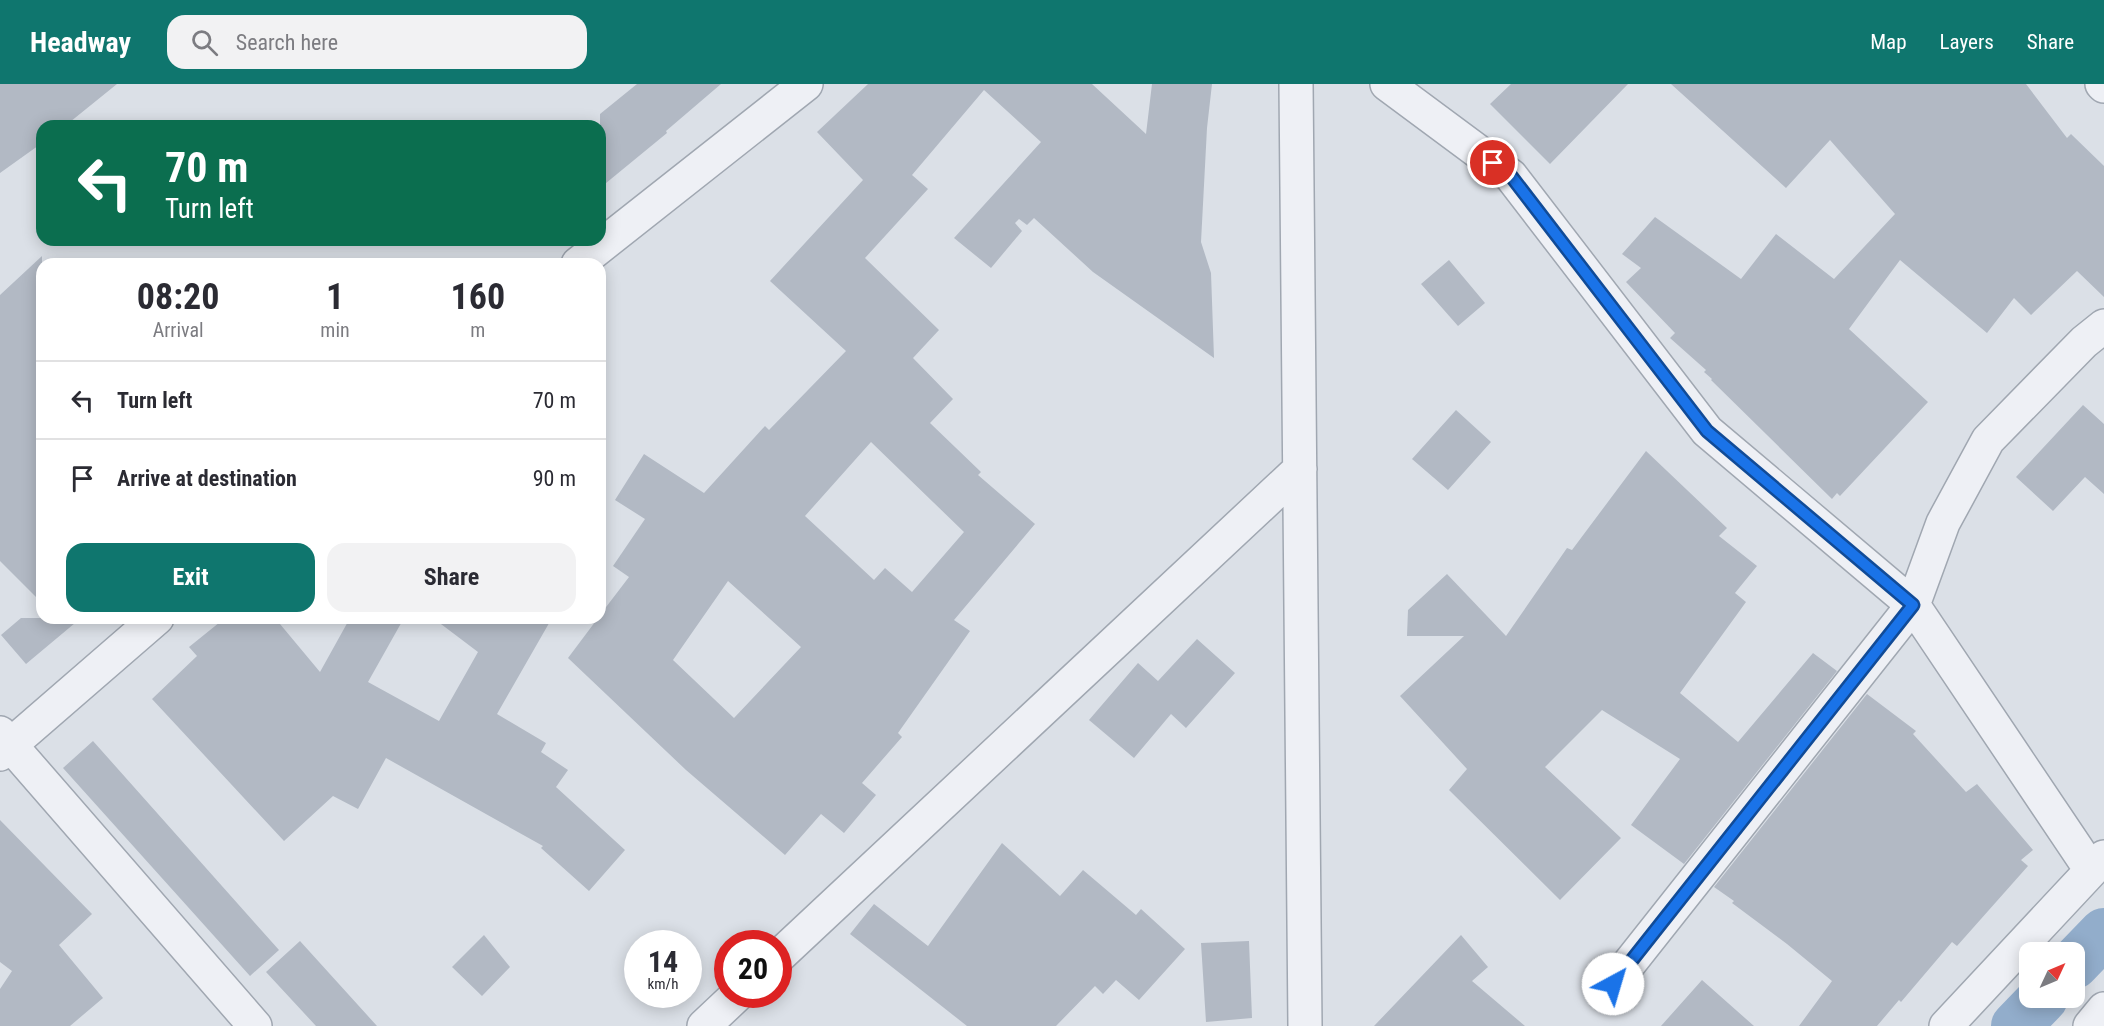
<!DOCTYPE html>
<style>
body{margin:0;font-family:"Roboto Condensed",sans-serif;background:#f2f2f3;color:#2b2b33;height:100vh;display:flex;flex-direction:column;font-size:22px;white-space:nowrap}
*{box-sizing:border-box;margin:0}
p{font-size:20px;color:#7c7c81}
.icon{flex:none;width:33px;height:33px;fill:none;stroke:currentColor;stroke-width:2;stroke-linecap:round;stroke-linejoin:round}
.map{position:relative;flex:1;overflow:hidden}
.drawer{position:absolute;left:36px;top:174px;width:570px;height:366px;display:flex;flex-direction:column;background:#fff;border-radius:18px;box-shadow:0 3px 15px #0003}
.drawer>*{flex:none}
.banner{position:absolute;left:36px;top:36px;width:570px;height:126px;border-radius:18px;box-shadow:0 3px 15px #0003;background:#0b6e4f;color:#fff;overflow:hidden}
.needle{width:39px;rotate:46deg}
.tools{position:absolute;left:2019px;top:858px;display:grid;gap:12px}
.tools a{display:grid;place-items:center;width:66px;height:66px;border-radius:12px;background:#fff;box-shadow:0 3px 15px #0003;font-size:30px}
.speed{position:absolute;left:624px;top:846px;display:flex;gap:12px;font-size:30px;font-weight:700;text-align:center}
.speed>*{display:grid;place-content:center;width:78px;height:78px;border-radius:50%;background:#fff;box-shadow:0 3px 15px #0003;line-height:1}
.speed small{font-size:15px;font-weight:400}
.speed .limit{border:9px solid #d22;background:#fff;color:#111}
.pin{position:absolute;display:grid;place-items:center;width:51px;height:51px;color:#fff;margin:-26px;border:3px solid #fff;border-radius:50%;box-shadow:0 2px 6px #0007}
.me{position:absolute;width:66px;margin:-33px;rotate:39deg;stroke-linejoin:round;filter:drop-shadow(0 0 4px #0008)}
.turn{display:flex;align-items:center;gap:21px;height:126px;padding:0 30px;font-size:27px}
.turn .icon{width:78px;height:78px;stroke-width:2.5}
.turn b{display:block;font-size:42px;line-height:51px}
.eta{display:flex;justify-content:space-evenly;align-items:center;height:102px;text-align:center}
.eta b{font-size:36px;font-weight:700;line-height:42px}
.button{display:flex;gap:12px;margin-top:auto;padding:12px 30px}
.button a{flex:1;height:69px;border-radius:18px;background:#0f766e;color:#fff;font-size:24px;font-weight:700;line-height:69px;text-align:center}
.button a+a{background:#f2f2f3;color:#2b2b33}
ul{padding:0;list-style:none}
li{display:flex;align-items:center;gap:18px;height:78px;padding:0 30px;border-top:2px solid #e1e1e2}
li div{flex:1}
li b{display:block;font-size:22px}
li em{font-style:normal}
header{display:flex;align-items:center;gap:36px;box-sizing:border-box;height:84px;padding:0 30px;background:#0f766e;color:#fff}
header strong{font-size:28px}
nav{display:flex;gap:33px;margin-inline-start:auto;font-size:21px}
.search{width:420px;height:54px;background:#f2f2f3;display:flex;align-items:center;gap:15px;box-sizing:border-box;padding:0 21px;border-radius:18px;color:#7c7c81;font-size:22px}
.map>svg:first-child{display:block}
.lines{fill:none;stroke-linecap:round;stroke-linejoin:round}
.canal{stroke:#92adcb;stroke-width:50}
.building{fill:#b2b9c4;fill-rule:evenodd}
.minor-casing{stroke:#a0a7b1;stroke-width:36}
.minor{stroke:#eef0f5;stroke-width:33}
.route-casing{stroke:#114b97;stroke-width:15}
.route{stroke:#1a73e8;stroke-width:10}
</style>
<header>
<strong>Headway</strong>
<div class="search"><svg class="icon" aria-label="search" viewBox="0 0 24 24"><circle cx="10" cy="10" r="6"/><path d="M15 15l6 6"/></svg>Search here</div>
<nav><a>Map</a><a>Layers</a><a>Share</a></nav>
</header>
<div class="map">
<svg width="2104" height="942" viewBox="0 0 2104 942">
<rect width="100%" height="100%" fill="#dbe0e7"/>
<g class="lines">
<!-- canal -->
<path class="canal" d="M 2074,880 L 2104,849
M 2016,942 L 2043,914"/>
</g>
<!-- building -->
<path class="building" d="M 0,0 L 117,0 L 65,42 L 42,42 L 42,59 L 0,89 Z
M 637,0 L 721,0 L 666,47 L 667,49 L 600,104 L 600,30 Z
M 868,0 L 1092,0 L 1146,50 L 1152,0 L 1212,0 L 1207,44 L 1201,158 L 1211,189 L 1214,274 L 1093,188 L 1034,134 L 1027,141 L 1019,135 L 1015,139 L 1022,147 L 991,184 L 954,154 L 1041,58 L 984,6 L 912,91 L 928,105 L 865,174 L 939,246 L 913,274 L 953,315 L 930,339 L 981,388 L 978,391 L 1035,440 L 954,536 L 970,547 L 898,649 L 902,653 L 862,699 L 876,711 L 844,749 L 821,730 L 785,771 L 686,686 L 568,574 L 598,534 L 600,534 L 600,531 L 629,493 L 613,482 L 645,435 L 615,416 L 644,370 L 704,409 L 765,342 L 769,346 L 846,267 L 770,197 L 863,96 L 817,48 ZM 871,358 L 964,448 L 912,508 L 885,484 L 874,496 L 805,432 ZM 728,497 L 801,563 L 734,634 L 673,576 Z
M 1511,0 L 1628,0 L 1550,80 L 1490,20 Z
M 1671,0 L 2026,0 L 2067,54 L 2071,50 L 2104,82 L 2104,213 L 2077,187 L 2031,231 L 2014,214 L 1987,249 L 1900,176 L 1849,245 L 1928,318 L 1840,412 L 1837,409 L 1832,415 L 1711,296 L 1712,295 L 1704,288 L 1706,286 L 1670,254 L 1675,249 L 1626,198 L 1641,184 L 1622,170 L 1655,133 L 1741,195 L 1776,150 L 1834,195 L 1895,130 L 1830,56 L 1786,104 Z
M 42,172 L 42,519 L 0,477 L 0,211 Z
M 1449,176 L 1485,219 L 1458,242 L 1421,200 Z
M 2083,321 L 2104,340 L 2104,410 L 2085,393 L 2053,427 L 2016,393 Z
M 1456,326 L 1491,358 L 1448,406 L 1412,375 Z
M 1646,367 L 1727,444 L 1719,452 L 1757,482 L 1735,509 L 1746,518 L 1680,609 L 1738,658 L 1813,569 L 1837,587 L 1684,780 L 1631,741 L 1680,675 L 1602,626 L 1545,683 L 1621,754 L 1560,816 L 1449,706 L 1467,685 L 1400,612 L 1464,552 L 1407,552 L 1408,526 L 1447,490 L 1506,552 L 1567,464 L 1572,466 Z
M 21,534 L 81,534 L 26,580 L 1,551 Z
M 225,534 L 275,534 L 320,588 L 350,534 L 404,534 L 368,598 L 439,637 L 478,568 L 433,534 L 552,534 L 497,630 L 546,659 L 541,668 L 568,686 L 556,703 L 625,766 L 589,807 L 541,764 L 543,762 L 386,674 L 358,725 L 333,712 L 284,757 L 152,615 L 197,572 L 189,563 Z
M 1197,555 L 1235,589 L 1186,644 L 1171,630 L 1134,674 L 1089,636 L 1138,579 L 1158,597 Z
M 1867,610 L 1916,647 L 1913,650 L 1966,708 L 1977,700 L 2033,766 L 2021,776 L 2028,782 L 1957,862 L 1952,858 L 1901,918 L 1899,916 L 1877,942 L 1799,942 L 1832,897 L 1787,860 L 1732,819 L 1734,817 L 1714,803 Z
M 93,657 L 279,866 L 250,892 L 63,684 Z
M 0,736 L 92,830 L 59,861 L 103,914 L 70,942 L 0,942 L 0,905 L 12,887 L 0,878 Z
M 1002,759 L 1060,812 L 1083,786 L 1136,831 L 1141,825 L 1185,865 L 1139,916 L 1116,896 L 1103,910 L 1095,902 L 1056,942 L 967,942 L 850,850 L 874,820 L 928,862 Z
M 484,851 L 510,883 L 482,912 L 452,883 Z
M 1461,851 L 1488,883 L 1472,897 L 1525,942 L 1374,942 Z
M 300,857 L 377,942 L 316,942 L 266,888 Z
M 1249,857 L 1252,934 L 1206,938 L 1201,859 Z
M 1702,896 L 1754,942 L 1661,942 Z"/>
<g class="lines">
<defs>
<path id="minor" d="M 1296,0 L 1305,942
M 1387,0 L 1511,92 L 1707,347 L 1913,521 L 2091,786
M 2102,0 L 2104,2
M 578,180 L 806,0
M 0,649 L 255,942
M 0,670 L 157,534
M 778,873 L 1300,385
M 1613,900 L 1913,521 L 1943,439 L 1988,356 L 2084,258 L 2104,242
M 704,942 L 738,910
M 1946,942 L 2104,773
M 2090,942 L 2104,925"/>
</defs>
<!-- minor casing -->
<use href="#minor" class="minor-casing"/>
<!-- minor -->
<use href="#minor" class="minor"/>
</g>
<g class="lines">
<defs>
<path id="route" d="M 1493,79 L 1511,92 L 1707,347 L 1913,521 L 1613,900"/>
</defs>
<!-- route casing -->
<use href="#route" class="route-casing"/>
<!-- route -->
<use href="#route" class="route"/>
</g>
</svg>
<div class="tools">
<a><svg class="needle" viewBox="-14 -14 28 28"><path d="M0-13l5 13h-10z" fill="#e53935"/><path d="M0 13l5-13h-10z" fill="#7c7c81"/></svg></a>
</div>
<div class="speed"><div>14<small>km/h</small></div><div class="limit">20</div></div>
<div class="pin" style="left:1493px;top:79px;background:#d93025"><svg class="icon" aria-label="arrive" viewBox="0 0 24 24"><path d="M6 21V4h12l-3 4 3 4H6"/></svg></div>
<svg class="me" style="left:1613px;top:900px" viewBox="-20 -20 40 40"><circle r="19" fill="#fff"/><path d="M0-13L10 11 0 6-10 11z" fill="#1a73e8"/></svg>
<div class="banner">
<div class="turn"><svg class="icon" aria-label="left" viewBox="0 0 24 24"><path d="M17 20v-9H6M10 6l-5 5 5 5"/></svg><div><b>70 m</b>Turn left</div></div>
</div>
<section class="drawer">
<div class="eta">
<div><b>08:20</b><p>Arrival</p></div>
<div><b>1</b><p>min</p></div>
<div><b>160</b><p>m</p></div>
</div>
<ul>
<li><svg class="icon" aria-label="left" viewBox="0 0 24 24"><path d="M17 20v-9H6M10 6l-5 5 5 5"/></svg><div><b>Turn left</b></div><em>70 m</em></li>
<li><svg class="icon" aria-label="arrive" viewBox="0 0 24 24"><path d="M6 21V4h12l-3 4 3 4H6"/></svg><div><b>Arrive at destination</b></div><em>90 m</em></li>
</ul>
<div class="button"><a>Exit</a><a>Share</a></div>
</section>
</div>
